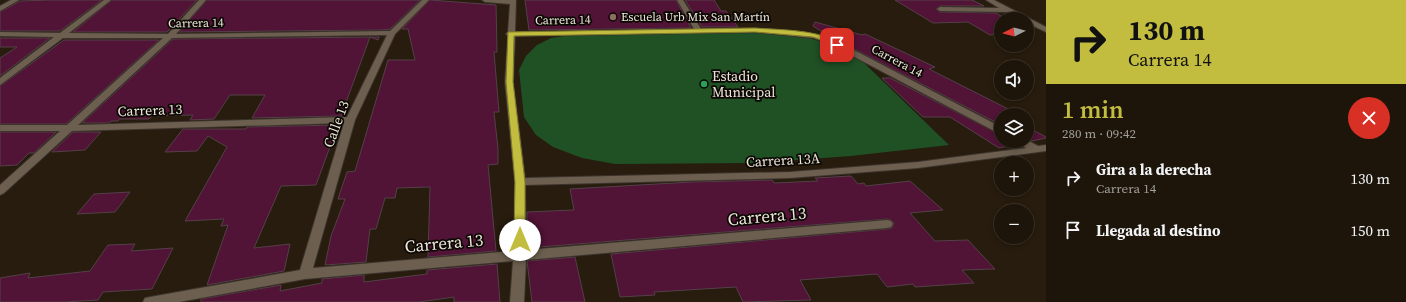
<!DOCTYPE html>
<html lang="es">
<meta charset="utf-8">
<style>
body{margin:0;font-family:"Source Serif 4",serif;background:#251e13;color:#f1f3f6;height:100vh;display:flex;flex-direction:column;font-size:15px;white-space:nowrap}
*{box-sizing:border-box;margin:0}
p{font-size:13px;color:#a09f9c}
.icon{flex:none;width:22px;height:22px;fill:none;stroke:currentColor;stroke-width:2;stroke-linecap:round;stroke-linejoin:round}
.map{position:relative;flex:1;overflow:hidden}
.drawer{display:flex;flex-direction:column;background:#1d150a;width:360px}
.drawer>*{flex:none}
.guide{background:#c2bd3f;color:#111;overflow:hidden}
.needle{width:26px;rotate:264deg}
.tools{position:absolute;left:994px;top:12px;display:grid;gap:8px}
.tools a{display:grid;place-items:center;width:40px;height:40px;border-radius:50%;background:#1d150a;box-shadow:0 2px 6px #0003,0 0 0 1px #3b342b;font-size:20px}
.pin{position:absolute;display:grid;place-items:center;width:34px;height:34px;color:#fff;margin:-17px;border-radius:8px;box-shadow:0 2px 6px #0006}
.me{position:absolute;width:44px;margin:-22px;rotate:0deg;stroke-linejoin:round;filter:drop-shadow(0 0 3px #0008)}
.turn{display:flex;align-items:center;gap:14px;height:84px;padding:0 16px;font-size:18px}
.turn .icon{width:52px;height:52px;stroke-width:2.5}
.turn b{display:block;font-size:28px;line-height:34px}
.round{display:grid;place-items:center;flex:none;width:42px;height:42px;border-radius:21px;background:#251e13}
.headline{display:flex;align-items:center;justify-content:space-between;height:68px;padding:0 16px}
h1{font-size:24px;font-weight:600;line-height:30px;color:#c2bd3f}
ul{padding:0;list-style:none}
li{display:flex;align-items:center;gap:12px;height:52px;padding:0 16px}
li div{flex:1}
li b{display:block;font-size:15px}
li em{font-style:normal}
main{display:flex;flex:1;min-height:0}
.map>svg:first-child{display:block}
.green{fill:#1f5125}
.building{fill:#511336;stroke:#544049}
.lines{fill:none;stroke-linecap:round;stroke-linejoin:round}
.street-casing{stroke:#3c332c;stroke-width:2}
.street{fill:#6c5f4f;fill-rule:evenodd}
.route{fill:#c2bd3f;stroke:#7e7b29}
.education-dot{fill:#8d6e63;stroke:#0c0803;stroke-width:1.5}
.leisure-dot{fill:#2e9e5b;stroke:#0c0803;stroke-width:1.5}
.labels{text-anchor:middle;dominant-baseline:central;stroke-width:3.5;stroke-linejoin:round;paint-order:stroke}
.far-poi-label{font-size:12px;fill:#ece5db;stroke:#0c0803;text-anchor:start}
.far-street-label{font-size:12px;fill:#ece5db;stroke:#0c0803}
.poi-label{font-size:14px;fill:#ece5db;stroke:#0c0803;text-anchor:start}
.street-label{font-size:14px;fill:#ece5db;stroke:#0c0803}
.near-street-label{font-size:17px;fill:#ece5db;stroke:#0c0803}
</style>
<main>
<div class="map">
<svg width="1046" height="302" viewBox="0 0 1046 302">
<rect width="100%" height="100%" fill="#271c0d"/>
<!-- green -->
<path class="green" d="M 760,31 L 797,34 L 834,46 L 860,59 L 949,145 L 851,156 L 755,163 L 615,164 L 582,158 L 553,147 L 536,135 L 524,117 L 519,70 L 526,56 L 537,45 L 551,38 L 577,34 Z"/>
<!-- building -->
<path class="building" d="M 51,0 L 102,0 L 60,31 L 0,31 L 0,12 L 20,1 Z
M 112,0 L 197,0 L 167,32 L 73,32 Z
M 207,0 L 420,0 L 390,29 L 383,30 L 179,32 Z
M 430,0 L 496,5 L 497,52 L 494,52 L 499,112 L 494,112 L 498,149 L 498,164 L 488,165 L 496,251 L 428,257 L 430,187 L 397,188 L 395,198 L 385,198 L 376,229 L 370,229 L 366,262 L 325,265 L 331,236 L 345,199 L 338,199 L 347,172 L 355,171 L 388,60 L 415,60 L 408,29 L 402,29 Z
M 525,0 L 676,0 L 691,28 L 529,30 Z
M 685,0 L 714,0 L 721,11 L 726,11 L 738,27 L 702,27 Z
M 895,0 L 972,0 L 984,6 L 940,6 L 936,9 L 940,12 L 996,13 L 1001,16 L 1001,34 L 990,35 L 968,22 L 933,23 Z
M 815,22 L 862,35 L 865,34 L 935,67 L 929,69 L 1020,115 L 1001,115 L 1001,125 L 829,36 L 813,26 Z
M 370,37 L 341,116 L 252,118 L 265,95 L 230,95 L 214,119 L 190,120 L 193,115 L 152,116 L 149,119 L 119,119 L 118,121 L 111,121 L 109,123 L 82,123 L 173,39 L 379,37 L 378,40 Z
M 0,38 L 50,38 L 0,76 L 0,58 L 17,47 L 0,47 Z
M 64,40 L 159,40 L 66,124 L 0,124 L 0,86 Z
M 882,78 L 890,78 L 1001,135 L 1001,141 L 1015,141 L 1018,144 L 999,148 L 950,117 L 923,117 Z
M 338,125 L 316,185 L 281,186 L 254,248 L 290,244 L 284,271 L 207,285 L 228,225 L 221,226 L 224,219 L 185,221 L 227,147 L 208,136 L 197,151 L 165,152 L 183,129 L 246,129 L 247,127 Z
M 1027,127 L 1046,137 L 1046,138 L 1032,141 L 1027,139 Z
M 0,132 L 56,132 L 34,153 L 29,153 L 17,165 L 0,166 Z
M 73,132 L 101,132 L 85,150 L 52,152 Z
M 851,176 L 858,184 L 864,183 L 866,186 L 910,181 L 943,210 L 910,213 L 935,241 L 968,240 L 995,269 L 962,270 L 974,283 L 915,287 L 913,284 L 887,287 L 877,274 L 800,280 L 811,300 L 743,302 L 736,287 L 654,292 L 655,295 L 620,297 L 611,254 L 887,229 L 892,228 L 894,223 L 891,220 L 887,219 L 527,248 L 527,212 L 574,210 L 570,189 L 692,182 L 772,180 L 774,183 L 818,181 L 815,178 Z
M 130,192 L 115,212 L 77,214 L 94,194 Z
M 135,244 L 131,251 L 173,248 L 152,289 L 103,292 L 98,300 L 64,302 L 0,302 L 0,278 L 30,273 L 28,278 L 90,271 L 108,245 Z
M 575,257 L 585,302 L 532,302 L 527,261 Z
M 497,264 L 500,302 L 454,302 L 454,297 L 419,302 L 201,302 L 201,299 L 281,285 L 280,291 L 322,283 L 322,279 L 364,275 L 364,282 L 427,274 L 427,270 Z"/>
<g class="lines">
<defs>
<path id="street" d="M 11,0 L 19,0 L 0,11 L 0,6 Z
M 104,0 L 111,0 L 69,33 L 168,34 L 199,0 L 206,0 L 176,34 L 390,31 L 422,0 L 429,0 L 395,34 L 355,120 L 313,268 L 514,251 L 515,182 L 505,82 L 508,36 L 506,34 L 508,32 L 510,4 L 485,2 L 482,0 L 516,0 L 515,32 L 694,29 L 677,0 L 683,0 L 701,29 C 744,28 789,27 831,38 L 1001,127 L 1001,134 L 998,133 L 849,54 L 825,42 L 813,38 L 755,32 L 515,36 L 513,82 L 525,178 L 790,172 L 918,162 L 1026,148 L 1016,141 L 1027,140 L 1038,146 L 1046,145 L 1046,151 L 918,168 L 790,178 L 525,185 L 526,250 L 887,220 L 891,221 L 893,224 L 891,227 L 887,228 L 526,260 L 524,302 L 510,302 L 513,261 L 305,279 L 179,302 L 143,302 L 145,298 L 150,297 L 300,270 L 344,123 L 72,131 L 4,193 L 0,195 L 0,185 L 60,131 L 0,131 L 0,125 L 67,125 L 163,38 L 63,38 L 0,85 L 0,78 L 54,37 L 0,36 L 0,32 L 60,33 ZM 387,35 L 347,117 L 78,125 L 172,38 Z
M 986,0 L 994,0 L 1046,27 L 1046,32 L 1027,23 L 1027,19 L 1020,19 L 1007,12 L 940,11 L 937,9 L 940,7 L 999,8 Z"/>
</defs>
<!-- street casing -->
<use href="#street" class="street-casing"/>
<!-- street -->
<use href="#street" class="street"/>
</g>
<!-- route -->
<path class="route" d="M 755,28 C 778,30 823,29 840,45 L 834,47 L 826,42 L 813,37 L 755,32 L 514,36 L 513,82 L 525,182 L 525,240 L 524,243 L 516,243 L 514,240 L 515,182 L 506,82 L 508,32 Z"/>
<!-- markers -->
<circle class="education-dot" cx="613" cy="17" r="4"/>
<circle class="leisure-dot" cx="704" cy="84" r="4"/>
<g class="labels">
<!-- far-poi labels -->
<g class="far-poi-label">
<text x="621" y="17">Escuela Urb Mix San Martín</text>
</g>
<!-- far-street labels -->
<g class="far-street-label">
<text transform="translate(563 20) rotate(-1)">Carrera 14</text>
<text transform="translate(196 23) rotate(-1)">Carrera 14</text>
<text transform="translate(897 61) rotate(28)">Carrera 14</text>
</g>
<!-- poi labels -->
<g class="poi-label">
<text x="712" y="76">Estadio<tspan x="712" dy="16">Municipal</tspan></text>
</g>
<!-- street labels -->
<g class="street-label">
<text transform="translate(150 110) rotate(-2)">Carrera 13</text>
<text transform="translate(336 124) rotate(-70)">Calle 13</text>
<text transform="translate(783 160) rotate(-3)">Carrera 13A</text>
</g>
<!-- near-street labels -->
<g class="near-street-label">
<text transform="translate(767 216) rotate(-5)">Carrera 13</text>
<text transform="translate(444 243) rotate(-5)">Carrera 13</text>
</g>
</g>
</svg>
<div class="tools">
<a><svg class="needle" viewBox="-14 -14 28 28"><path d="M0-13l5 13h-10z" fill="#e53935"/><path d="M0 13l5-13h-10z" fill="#a09f9c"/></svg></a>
<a><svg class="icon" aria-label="sound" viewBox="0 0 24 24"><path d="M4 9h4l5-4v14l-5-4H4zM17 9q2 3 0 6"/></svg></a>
<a><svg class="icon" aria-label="layers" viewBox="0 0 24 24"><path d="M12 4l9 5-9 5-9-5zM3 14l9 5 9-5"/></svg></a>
<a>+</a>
<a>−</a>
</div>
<div class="pin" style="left:837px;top:45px;background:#d93025"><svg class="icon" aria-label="arrive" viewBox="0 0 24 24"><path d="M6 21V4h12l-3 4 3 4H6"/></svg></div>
<svg class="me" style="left:520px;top:240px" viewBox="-20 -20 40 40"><circle r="19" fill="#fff"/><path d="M0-13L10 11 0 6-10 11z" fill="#c2bd3f"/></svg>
</div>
<section class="drawer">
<div class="guide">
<div class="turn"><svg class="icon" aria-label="right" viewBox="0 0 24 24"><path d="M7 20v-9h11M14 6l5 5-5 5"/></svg><div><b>130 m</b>Carrera 14</div></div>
</div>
<div class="headline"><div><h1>1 min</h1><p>280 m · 09:42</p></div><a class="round" style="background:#d93025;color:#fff"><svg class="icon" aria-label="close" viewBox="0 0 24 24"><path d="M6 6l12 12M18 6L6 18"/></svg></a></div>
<ul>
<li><svg class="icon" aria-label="right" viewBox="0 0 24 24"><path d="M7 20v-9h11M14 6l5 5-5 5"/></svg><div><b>Gira a la derecha</b><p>Carrera 14</p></div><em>130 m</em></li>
<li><svg class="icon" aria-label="arrive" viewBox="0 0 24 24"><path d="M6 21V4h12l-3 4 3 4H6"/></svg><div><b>Llegada al destino</b></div><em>150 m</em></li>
</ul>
</section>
</main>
